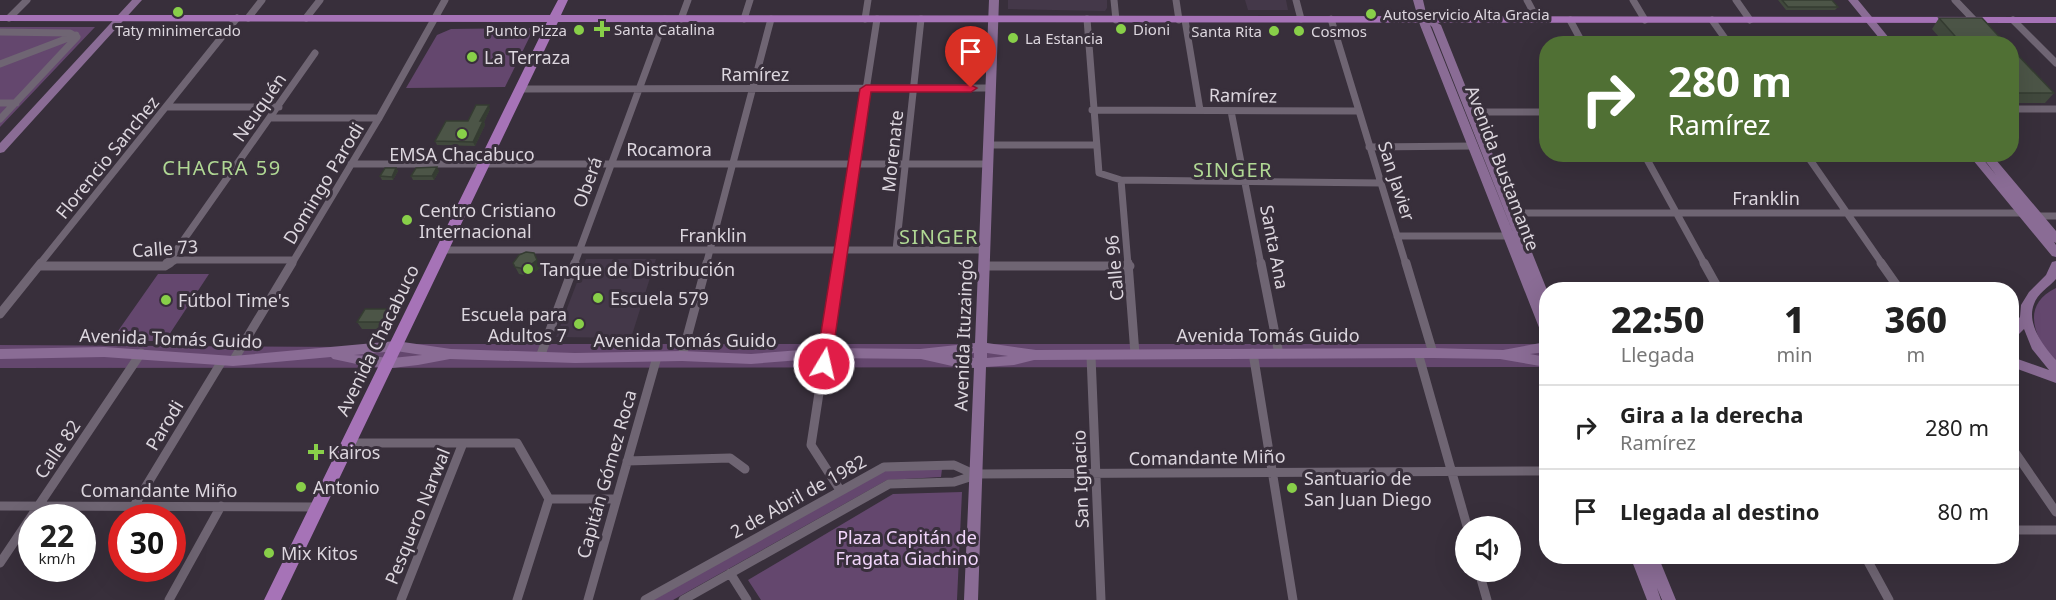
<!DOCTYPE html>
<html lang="es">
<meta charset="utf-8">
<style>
body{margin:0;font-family:"Noto Sans",sans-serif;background:#f2f2f2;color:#222;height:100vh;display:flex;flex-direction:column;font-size:22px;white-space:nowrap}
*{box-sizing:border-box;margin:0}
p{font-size:20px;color:#767676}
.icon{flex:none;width:33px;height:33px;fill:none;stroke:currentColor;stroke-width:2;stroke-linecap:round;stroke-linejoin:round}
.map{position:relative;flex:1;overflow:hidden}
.sheet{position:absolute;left:1539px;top:282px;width:480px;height:282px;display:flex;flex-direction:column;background:#fff;border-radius:24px;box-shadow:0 6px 24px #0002}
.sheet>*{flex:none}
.top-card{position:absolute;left:1539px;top:36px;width:480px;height:126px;border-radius:24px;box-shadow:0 6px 24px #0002;background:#507034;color:#fff;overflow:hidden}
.buttons{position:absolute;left:1455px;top:516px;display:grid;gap:12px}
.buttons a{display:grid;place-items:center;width:66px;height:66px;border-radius:50%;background:#fff;box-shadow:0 6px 24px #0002;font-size:30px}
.speed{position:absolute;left:18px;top:504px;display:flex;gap:12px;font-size:30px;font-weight:700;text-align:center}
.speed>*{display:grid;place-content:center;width:78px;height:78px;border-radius:50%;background:#fff;box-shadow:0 6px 24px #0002;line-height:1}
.speed small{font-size:15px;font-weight:400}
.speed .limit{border:9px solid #d22;background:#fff;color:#111}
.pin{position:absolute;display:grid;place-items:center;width:51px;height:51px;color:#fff;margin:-62px -26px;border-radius:50% 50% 50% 0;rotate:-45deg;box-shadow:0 0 6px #0007}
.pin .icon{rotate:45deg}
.me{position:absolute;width:66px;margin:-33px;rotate:9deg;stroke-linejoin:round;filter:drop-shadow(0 0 4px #0008)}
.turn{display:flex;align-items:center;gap:21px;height:126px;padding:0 30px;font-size:27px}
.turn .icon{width:78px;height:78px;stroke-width:2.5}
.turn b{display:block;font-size:42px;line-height:51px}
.eta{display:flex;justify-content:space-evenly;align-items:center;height:102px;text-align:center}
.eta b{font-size:36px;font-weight:800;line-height:42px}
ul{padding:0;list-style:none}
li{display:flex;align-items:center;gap:18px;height:84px;padding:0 30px;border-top:2px solid #e0e0e0}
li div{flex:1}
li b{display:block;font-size:22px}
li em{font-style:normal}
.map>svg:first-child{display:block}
.built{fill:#443849}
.green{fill:#64476e}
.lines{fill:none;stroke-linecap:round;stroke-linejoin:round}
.street-far1{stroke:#6f6573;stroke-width:7}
.street{stroke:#6f6573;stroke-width:9}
.secondary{fill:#8a6c95;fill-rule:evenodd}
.primary{fill:#a673b7;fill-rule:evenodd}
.wall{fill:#41493d}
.shaded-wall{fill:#353c32}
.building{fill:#4c5547;stroke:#353c32;stroke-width:1.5}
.route{fill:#e11d48;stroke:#92132f;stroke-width:1.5}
.poi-dot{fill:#88cf49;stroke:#382f3b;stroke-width:2}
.labels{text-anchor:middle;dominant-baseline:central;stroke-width:6;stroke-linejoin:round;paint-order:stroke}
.far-poi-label{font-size:15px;fill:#dcd6de;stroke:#382f3b;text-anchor:start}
.poi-label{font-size:18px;fill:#dcd6de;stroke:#382f3b;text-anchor:start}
.street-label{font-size:18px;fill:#dcd6de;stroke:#382f3b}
.park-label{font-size:18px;fill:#f2d6fc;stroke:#382f3b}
.neighbourhood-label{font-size:20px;letter-spacing:1.5px;fill:#b0d894;stroke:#382f3b}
</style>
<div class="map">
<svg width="2056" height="600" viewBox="0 0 2056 600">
<rect width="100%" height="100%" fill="#382f3b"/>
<!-- built -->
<path class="built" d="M 1008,0 L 1107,0 L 1107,8 L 1105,11 L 1008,9 Z
M 1245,0 L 1286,0 L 1288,10 L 1248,10 Z
M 586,259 L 656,259 L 631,338 L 556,337 Z"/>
<!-- green -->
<path class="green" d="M 0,27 L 95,27 L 0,127 Z
M 534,28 L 505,87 L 406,88 L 437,35 L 451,29 Z
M 158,274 L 209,274 L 165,341 L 111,341 Z
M 2056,288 L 2056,362 C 2034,339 2020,305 2056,288 Z
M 397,344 L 1546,344 L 1546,367 L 0,368 L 0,345 L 349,347 Z
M 942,469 L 941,477 L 887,480 L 673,600 L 653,600 L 883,471 Z
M 962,492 L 957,600 L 761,600 L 748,580 L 893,494 Z"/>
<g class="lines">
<!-- street-far1 -->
<path class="street-far1" d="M 1114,0 L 1116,20
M 1176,0 L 1179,20
M 1296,0 L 1301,19
M 1527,0 L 1537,19
M 1633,0 L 1645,20
M 1736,0 L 1750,20
M 1955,0 L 1974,20
M 9,18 L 27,0
M 248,18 L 262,0
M 306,18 L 320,0
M 681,19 L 688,0
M 744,19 L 750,0
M 865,19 L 868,0
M 1087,19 L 1099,173 L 1121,180 L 1381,183
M 1331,19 L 1406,265
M 1185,20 L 1200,110
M 1570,20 L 1583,44
M 1712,20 L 1729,44
M 2013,20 L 2056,63
M 0,32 L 70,33 L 77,37 L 0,119
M 0,64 L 76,35
M 520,89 L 990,88
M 0,103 L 16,103
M 166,107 L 279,107
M 2012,109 L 2056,109
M 1092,110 L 1358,111
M 1231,111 L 1261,265
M 1471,112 L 1546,112
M 271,118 L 379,118
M 988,145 L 1095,145
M 1369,147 L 1474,146
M 1644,154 L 1705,265
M 1806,154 L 1883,265
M 351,164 L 988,164
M 1121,180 L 1128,265
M 1510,213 L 2023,213
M 2037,216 L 2056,216
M 1397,236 L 1508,236
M 442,250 L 985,250
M 896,250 L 921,19
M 39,265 L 237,18
M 166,265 L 315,53
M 167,265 L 176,260 L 294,260
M 291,265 L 379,118 L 445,0
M 574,265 L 665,19
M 706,265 L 771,19
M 839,265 L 877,19"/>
<!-- street -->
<path class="street" d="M 839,263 L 811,445 L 840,490
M 1128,263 L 1135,354
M 1261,263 L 1279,354
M 1406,263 L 1433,353
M 1704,263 L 1719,290
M 1881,263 L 1900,290
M 39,266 L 165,266 L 170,263
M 165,266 L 167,263
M 984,266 L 1130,266
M 0,314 L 41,263
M 1253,353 L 1293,600
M 1418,353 L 1467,526
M 682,356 L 707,263
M 1091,356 L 1101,600
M 540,357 L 575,263
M 233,361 L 292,263
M 348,443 L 517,443 L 549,499 L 616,499
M 2012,448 L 2056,512
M 627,461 L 730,458 L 745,469
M 0,506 L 318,507
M 134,506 L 222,361
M 2012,530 L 2056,530
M 1865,556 L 1889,600
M 0,563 L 141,353
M 1479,572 L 1487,600
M 730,573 L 747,600
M 169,600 L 221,506
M 401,600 L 463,443
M 517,600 L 549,499
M 588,600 L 657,357
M 645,600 L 884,467 L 954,465 L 976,475
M 683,600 L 889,484 L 954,482 L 979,474 L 1546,471"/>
<!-- secondary -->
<path class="secondary" d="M 132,0 L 142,0 L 4,152 L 0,153 L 0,143 Z
M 989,0 L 999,0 L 987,343 L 1036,350 L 1433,348 L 1503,350 L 1546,342 L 1546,352 L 1530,354 L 1546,357 L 1546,367 L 1500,359 L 1433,358 L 1034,360 L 1014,365 L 986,367 L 978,600 L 964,600 L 974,368 L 952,366 L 921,359 L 826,358 L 751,364 L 682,361 L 575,363 L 450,359 L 418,365 L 392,368 L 366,366 L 333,359 L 331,357 L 233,366 L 104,357 L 0,359 L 0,349 L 104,347 L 233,356 L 396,341 L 451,349 L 575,353 L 682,351 L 751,354 L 826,348 L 920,349 L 975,343 ZM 396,351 L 422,355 L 392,358 L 354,355 ZM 974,353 L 974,358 L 950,355 ZM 987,353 L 1008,356 L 987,358 Z
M 1413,0 L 1423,0 L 1427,17 L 1441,25 L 1547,290 L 1546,305 L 1542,304 L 1546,316 L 1546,335 L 1542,333 L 1540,330 L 1420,25 ZM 1430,25 L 1432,27 L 1514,235 Z
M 1848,0 L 1858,0 L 1894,44 L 1884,44 Z
M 1968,154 L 1979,154 L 1996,175 L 1980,154 L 1991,154 L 2056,231 L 2056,243 L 2054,242 L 2056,245 L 2056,257 L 2052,256 Z
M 2056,261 L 2056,279 C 2049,287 2037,294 2034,304 C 2026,324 2044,347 2056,360 L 2056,383 L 2012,367 L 2012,357 L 2049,370 L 2032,349 L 2024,329 L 2016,337 L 2012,339 L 2012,326 L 2020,317 L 2021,305 L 2029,292 L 2046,275 L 2052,262 Z
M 1630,556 L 1658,556 L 1676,600 L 1662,600 L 1657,588 L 1661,600 L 1647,600 Z"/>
<!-- primary -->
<path class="primary" d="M 558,0 L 568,0 L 561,15 L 2056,17 L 2056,23 L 558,22 L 281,600 L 264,600 L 547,22 L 0,21 L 0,15 L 550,15 Z"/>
</g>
<!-- wall -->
<path class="wall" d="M 1778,0 L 1832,0 L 1838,7 L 1835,10 L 1786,10 Z
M 1939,18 L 2006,44 L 1945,44 L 1932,29 Z
M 2012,49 L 2054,93 L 2045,103 L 2012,103 Z
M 490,109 L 484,122 L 485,125 L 475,146 L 437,145 L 435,141 L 468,121 Z
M 396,168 L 398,171 L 393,180 L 382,180 L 380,176 Z
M 439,171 L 434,180 L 413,180 L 411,176 Z
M 513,263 L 541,267 L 529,276 L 519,274 Z
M 393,316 L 387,329 L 362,329 L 357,322 Z"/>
<!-- shaded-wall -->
<path class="shaded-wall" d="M 489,105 L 490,109 L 484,122 L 485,125 L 475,146 L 473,142 L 480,121 Z
M 437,167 L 439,171 L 434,180 L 432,176 Z
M 396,168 L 398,171 L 393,180 L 392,177 Z
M 537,260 L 541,267 L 529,276 L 525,269 Z
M 388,309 L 393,316 L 387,329 L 382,322 Z"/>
<!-- building -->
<path class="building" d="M 1782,0 L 1832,0 L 1838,7 L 1788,7 Z
M 1939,18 L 1982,18 L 2006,44 L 1962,44 Z
M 2012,49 L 2054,93 L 2012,93 Z
M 476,105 L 489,105 L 480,121 L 483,121 L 473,142 L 435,141 L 446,121 L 468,121 Z
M 437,167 L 432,176 L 411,176 L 416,168 Z
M 385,168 L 396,168 L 392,177 L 380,176 Z
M 526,252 L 534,253 L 537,260 L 525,269 L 515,267 L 513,263 L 519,255 Z
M 365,309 L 388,309 L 382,322 L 357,322 Z"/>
<!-- route -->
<path class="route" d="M 866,85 L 971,85 L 977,88 L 971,92 L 871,92 L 831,364 L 824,369 L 816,364 L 860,89 Z"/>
<!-- markers -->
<g class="poi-dot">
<circle cx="178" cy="12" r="6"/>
<circle cx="1371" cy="14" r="6"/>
<path d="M599 20h6v6h6v6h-6v6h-6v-6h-6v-6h6z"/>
<circle cx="1121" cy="29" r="6"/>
<circle cx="579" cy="30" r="6"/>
<circle cx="1274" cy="31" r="6"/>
<circle cx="1299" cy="31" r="6"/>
<circle cx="1013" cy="38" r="6"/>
<circle cx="472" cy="57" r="6"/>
<circle cx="462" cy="134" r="6"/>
<circle cx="407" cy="220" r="6"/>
<circle cx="528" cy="269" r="6"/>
<circle cx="598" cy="298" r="6"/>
<circle cx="166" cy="300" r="6"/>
<circle cx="579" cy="324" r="6"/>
<path d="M313 443h6v6h6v6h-6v6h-6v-6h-6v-6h6z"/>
<circle cx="301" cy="487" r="6"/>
<circle cx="1292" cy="488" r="6"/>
<circle cx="269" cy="553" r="6"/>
</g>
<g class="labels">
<!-- far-poi labels -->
<g class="far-poi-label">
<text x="1383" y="14">Autoservicio Alta Gracia</text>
<text x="614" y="29">Santa Catalina</text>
<text x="1133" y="29">Dioni</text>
<text x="178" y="30" text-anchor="middle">Taty minimercado</text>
<text x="567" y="30" text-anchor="end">Punto Pizza</text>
<text x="1262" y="31" text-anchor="end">Santa Rita</text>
<text x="1311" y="31">Cosmos</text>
<text x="1025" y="38">La Estancia</text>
</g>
<!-- poi labels -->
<g class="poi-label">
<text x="484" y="57">La Terraza</text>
<text x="462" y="154" text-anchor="middle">EMSA Chacabuco</text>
<text x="419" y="210">Centro Cristiano<tspan x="419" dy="21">Internacional</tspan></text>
<text x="540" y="269">Tanque de Distribución</text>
<text x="610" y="298">Escuela 579</text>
<text x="178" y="300">Fútbol Time's</text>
<text x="567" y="314" text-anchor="end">Escuela para<tspan x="567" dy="21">Adultos 7</tspan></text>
<text x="328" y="452">Kairos</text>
<text x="1304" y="478">Santuario de<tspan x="1304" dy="21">San Juan Diego</tspan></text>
<text x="313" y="487">Antonio</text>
<text x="281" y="553">Mix Kitos</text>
</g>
<!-- street labels -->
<g class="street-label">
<text x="755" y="74">Ramírez</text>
<text transform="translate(1243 95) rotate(1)">Ramírez</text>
<text transform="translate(259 107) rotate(-55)">Neuquén</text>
<text x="669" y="149">Rocamora</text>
<text transform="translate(892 151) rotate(-84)">Morenate</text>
<text transform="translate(107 157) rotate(-51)">Florencio Sanchez</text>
<text transform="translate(1503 168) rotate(69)">Avenida Bustamante</text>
<text transform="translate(1397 181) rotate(72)">San Javier</text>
<text transform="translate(587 182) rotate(-70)">Oberá</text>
<text transform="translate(323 183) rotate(-59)">Domingo Parodi</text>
<text x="1766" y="198">Franklin</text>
<text x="713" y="235">Franklin</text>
<text transform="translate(1275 247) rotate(79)">Santa Ana</text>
<text transform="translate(165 248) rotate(-4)">Calle 73</text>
<text transform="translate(1114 268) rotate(-95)">Calle 96</text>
<text transform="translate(963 335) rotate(-88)">Avenida Ituzaingó</text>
<text x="1268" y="335">Avenida Tomás Guido</text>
<text transform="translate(171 338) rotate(2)">Avenida Tomás Guido</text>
<text transform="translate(377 340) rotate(-64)">Avenida Chacabuco</text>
<text x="685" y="340">Avenida Tomás Guido</text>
<text transform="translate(164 425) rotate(-59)">Parodi</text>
<text transform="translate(57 449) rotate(-56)">Calle 82</text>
<text transform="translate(1207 457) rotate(-1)">Comandante Miño</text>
<text transform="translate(606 474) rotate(-74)">Capitán Gómez Roca</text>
<text transform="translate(1080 479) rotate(-92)">San Ignacio</text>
<text x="159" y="490">Comandante Miño</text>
<text transform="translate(798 496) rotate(-29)">2 de Abril de 1982</text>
<text transform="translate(417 516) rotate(-68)">Pesquero Narwal</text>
</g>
<!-- park labels -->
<g class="park-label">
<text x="907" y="537">Plaza Capitán de<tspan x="907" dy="21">Fragata Giachino</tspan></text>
</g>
<!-- neighbourhood labels -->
<g class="neighbourhood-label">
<text x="222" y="167">CHACRA 59</text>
<text x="1233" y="169">SINGER</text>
<text x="939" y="236">SINGER</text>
</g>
</g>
</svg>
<div class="buttons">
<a><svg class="icon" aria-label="sound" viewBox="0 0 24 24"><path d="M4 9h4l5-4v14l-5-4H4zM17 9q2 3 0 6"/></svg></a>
</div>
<div class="speed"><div>22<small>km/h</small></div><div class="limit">30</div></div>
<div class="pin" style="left:971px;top:88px;background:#d93025"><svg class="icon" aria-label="arrive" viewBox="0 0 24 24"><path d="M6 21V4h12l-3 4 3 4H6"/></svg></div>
<svg class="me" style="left:824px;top:364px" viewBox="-20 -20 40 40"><circle r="17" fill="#e11d48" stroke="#fff" stroke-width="3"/><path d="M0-11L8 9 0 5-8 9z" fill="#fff"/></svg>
<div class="top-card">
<div class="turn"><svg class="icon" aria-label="right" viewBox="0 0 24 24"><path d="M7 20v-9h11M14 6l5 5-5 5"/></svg><div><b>280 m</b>Ramírez</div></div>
</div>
<section class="sheet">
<div class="eta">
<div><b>22:50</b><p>Llegada</p></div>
<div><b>1</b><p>min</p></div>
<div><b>360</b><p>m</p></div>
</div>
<ul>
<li><svg class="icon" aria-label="right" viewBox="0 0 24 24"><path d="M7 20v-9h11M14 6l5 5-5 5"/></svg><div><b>Gira a la derecha</b><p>Ramírez</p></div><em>280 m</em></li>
<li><svg class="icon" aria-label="arrive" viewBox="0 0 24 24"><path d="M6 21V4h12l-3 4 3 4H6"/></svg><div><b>Llegada al destino</b></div><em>80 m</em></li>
</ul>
</section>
</div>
